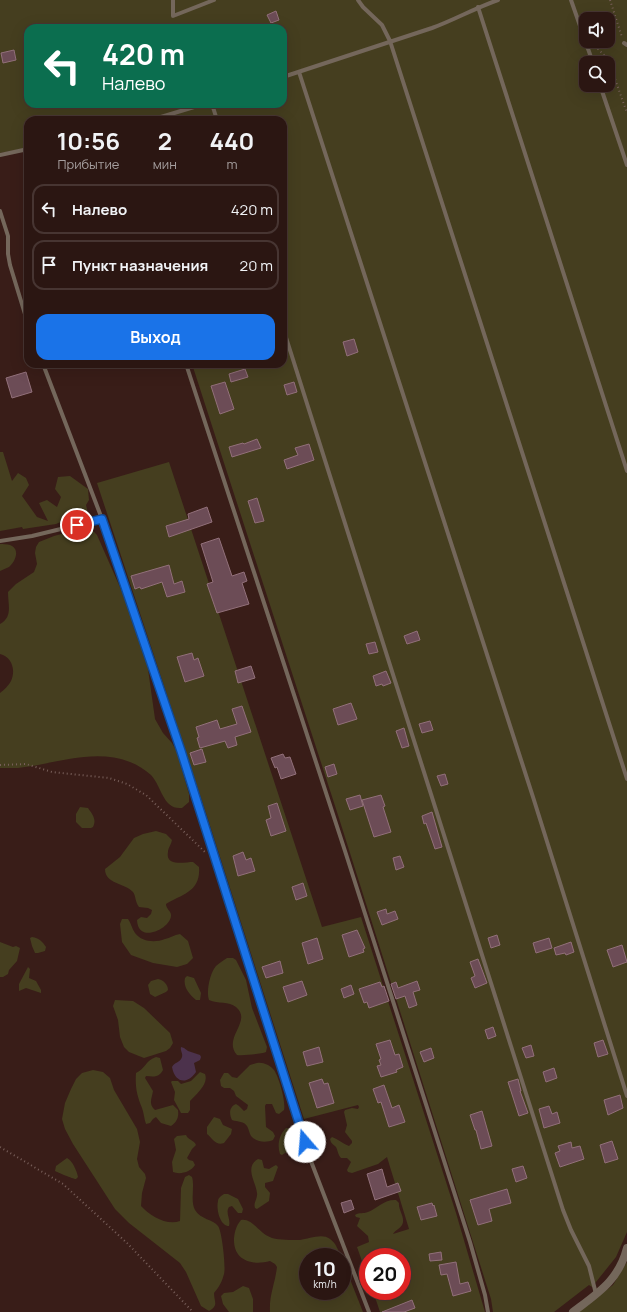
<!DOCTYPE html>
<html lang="ru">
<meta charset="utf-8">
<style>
body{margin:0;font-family:Manrope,sans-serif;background:#331f1b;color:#f1f3f6;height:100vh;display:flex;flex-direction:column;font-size:15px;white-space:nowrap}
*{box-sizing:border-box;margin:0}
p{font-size:13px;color:#a69f9f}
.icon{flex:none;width:22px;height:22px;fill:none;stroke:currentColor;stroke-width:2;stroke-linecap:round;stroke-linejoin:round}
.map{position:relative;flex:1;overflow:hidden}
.drawer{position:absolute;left:24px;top:116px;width:263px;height:252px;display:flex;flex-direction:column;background:#2b1612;border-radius:12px;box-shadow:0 4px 16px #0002,0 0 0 1px #473532}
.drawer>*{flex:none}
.guide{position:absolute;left:24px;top:24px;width:263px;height:84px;border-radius:12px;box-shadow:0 4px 16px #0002,0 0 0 1px #473532;background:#0b6e4f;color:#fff;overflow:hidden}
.controls{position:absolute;left:579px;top:12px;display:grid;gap:8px}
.controls a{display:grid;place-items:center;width:36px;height:36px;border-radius:8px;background:#2b1612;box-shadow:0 4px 16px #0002,0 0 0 1px #473532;font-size:20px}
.speed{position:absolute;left:299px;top:1248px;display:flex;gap:8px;font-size:20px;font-weight:700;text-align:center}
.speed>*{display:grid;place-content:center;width:52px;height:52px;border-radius:50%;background:#2b1612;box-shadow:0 4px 16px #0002,0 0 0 1px #473532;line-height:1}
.speed small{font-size:10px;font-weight:400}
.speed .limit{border:6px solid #d22;background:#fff;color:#111}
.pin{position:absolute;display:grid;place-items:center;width:34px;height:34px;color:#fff;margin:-17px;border:2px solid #fff;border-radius:50%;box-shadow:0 1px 4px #0007}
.me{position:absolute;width:44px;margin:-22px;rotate:342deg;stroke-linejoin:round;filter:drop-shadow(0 0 3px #0008)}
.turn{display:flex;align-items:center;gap:14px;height:84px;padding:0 12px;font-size:18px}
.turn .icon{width:52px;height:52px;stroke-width:2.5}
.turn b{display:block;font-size:28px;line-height:34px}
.eta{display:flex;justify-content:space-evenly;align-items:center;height:68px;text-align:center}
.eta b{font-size:24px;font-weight:700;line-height:28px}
.primary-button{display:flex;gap:8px;margin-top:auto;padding:8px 12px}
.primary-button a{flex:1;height:46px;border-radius:12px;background:#1a73e8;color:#fff;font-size:16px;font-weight:700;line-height:46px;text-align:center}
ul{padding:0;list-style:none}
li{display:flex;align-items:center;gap:12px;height:50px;margin:0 8px 6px;padding:0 4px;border:2px solid #473532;border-radius:12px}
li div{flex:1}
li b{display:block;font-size:15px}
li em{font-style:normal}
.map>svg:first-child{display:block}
.green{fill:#453e1f;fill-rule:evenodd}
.water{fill:#4c324c}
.building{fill:#6c4c56;stroke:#92707a}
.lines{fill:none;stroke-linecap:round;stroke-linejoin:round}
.path{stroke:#785f5a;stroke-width:2;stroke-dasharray:1 3;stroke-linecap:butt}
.service{stroke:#74675b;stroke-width:4}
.minor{stroke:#74675b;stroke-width:8}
.route-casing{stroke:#114b97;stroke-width:10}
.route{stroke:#1a73e8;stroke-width:7}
</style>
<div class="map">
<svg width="627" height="1312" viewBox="0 0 627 1312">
<rect width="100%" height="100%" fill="#391d18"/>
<!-- green -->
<path class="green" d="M 0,0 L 627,0 L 627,1232 L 616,1257 L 592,1287 L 589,1285 L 554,1312 L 493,1312 L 491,1299 L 338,815 L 192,364 L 283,364 L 283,120 L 28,120 L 28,148 L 0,153 ZM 586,19 L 608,19 L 608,41 L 586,41 ZM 28,28 L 283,28 L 283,104 L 28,104 ZM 586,63 L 608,63 L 608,85 L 586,85 Z
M 0,452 L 3,452 L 12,481 L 18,473 L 26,478 L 29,485 L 22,496 L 37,517 L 48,521 L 39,503 L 47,500 L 57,507 L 61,497 L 55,489 L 58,477 L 70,476 L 88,489 L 89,500 L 86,505 L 88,513 L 83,517 L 70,518 L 56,524 L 23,529 L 22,527 L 0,531 Z
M 169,462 L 322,927 L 361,917 L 456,1213 L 485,1312 L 380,1312 L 373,1291 L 402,1291 L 402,1257 L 368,1257 L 368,1278 L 357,1247 L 369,1242 L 368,1236 L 357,1226 L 360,1218 L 356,1217 L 355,1215 C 360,1212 363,1214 368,1212 C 378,1208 385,1199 396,1200 L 399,1203 C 398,1210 406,1218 402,1225 C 400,1229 395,1230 393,1234 L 409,1229 L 387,1157 L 378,1164 L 352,1173 L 348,1172 L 347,1170 L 351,1162 L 347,1158 L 341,1158 C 338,1155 338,1151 336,1147 C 333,1144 331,1144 330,1139 L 332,1137 C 338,1139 343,1144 349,1146 L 352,1143 L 352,1141 L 345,1132 L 347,1125 L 344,1112 L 345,1110 L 352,1108 L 358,1109 L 359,1107 L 358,1105 L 304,1119 L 205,810 L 97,483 Z
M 81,529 C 89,528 92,529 97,535 L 123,594 L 136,630 L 147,662 L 155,719 L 163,733 L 172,743 L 177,752 L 189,794 L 189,802 L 182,808 C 163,810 162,787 151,775 C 145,770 138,765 130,762 C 94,748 55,764 18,768 C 12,768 6,768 0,768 L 0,693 C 4,690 9,685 11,681 C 16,670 12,657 0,654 L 0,624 C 13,617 8,605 8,592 L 16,584 L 34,572 L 37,564 L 35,553 L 36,547 L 39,542 L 54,536 Z
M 0,544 C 3,544 7,544 10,545 C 21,549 15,562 9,567 C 6,568 3,570 0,571 Z
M 80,807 L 88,808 C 92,814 97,819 93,827 L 91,828 L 82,828 L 76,822 L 76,814 Z
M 156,831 L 166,834 L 172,840 C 171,845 168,848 168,852 C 165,867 185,862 193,862 L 199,867 C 201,892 182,894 166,904 C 166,909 171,911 171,915 C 172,928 138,945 137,920 L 141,917 L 147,918 L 151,914 L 152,910 L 148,908 L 139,907 C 135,902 136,896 133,892 C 125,883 105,884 105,869 L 120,857 L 134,838 L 143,834 Z
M 122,919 L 128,919 C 131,923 132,929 135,933 C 142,942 155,943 165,939 C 170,938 174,935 180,934 L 188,941 L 193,958 L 187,964 L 177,967 L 153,963 L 131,955 L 122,942 L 120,924 Z
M 32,937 C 39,938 43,942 46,947 L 45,951 L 38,953 L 35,953 L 32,946 L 30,938 Z
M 0,942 L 13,947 L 16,946 L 20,948 L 17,961 L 9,970 L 8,974 L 3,977 L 0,977 Z
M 227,958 L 233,958 L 236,960 L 246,980 L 252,1008 L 267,1047 L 266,1052 C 261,1054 242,1056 237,1055 C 222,1038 253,1021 236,1007 C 229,1001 218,1004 209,1000 C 206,991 210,973 216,966 C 219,963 223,961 227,958 Z
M 28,967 L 30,969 L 29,978 L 36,981 L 41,990 L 41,993 L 26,988 L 19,991 L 19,984 Z
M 187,976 L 194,978 L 201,993 L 200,1000 L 196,1000 C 189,994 183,987 185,978 Z
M 158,979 C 163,980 168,984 168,990 L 166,992 L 155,997 L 150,994 L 148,985 L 151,981 Z
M 115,1000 L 133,1001 L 144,1008 L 170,1033 L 173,1043 L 170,1048 L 166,1051 L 144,1058 L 129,1052 L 124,1047 L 120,1037 L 118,1020 L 113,1006 Z
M 156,1057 L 160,1058 L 163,1070 C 159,1077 155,1077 146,1076 L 145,1078 L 153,1091 C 152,1098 148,1104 155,1110 L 173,1105 L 178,1110 C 179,1117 177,1122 171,1126 L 161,1123 L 156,1117 L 153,1119 L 150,1123 L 146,1124 C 144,1119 144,1113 142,1108 C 137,1095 135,1088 136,1073 C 145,1069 146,1060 156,1057 Z
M 257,1063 C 263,1062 270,1065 274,1070 C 279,1077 286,1102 284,1110 L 279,1114 L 276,1113 L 272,1104 L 266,1104 L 265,1106 L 266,1127 L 273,1132 L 275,1136 L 273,1140 C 266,1143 256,1142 251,1136 C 249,1133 249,1129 247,1126 C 244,1121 238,1122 232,1120 C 229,1114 229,1107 236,1104 L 239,1106 L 244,1111 L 247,1109 L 248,1105 L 236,1096 L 234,1091 L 230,1088 L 224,1088 L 221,1086 L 220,1080 L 224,1073 L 228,1073 L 232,1077 L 237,1078 L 250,1065 Z
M 93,1070 L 103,1072 L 110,1078 L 114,1090 L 137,1129 L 140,1142 L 137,1159 L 139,1167 L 145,1174 L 146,1178 L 142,1193 L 141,1206 C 150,1216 167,1226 180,1221 L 181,1188 L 185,1177 L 189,1175 L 192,1177 C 195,1187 190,1201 195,1210 C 201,1220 213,1219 218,1226 C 222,1231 226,1268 224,1274 C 222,1282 219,1287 214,1293 C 214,1302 219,1305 209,1311 L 201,1306 L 186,1272 L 180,1263 L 129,1223 L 115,1209 L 73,1144 L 65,1129 L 62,1119 L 65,1103 L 71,1089 L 76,1079 L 82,1073 Z
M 200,1072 L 205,1074 C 209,1084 196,1094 190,1101 L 190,1110 L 188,1113 L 181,1113 L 174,1100 L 175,1092 L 171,1082 L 172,1081 L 178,1081 L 181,1084 L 191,1081 Z
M 214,1117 L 220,1119 L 223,1125 L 232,1129 L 231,1134 L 224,1143 C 216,1146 213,1139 207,1134 L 207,1127 Z
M 286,1128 L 293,1129 L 295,1137 L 288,1151 L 282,1155 L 280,1154 C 277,1145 279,1135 286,1128 Z
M 186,1135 C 188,1140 194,1140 196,1145 L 192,1149 L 187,1158 L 189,1160 L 193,1161 L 195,1165 C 191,1172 180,1175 173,1172 L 172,1162 L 176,1150 L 174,1139 L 177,1136 Z
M 67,1158 C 72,1160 77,1171 78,1177 L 76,1179 C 73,1179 57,1172 55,1171 L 56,1166 Z
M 258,1159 L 262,1160 L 264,1168 L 269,1169 L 274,1166 L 276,1165 L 278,1167 L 273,1181 L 265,1183 L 265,1187 L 270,1193 L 269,1201 L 257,1209 L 255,1208 C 253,1202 258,1199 257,1193 C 256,1182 244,1167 258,1159 Z
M 224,1194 L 228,1194 L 238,1199 L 243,1209 L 242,1213 L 238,1213 L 232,1206 L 229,1207 C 225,1213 231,1219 229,1226 C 220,1226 216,1209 218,1201 C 218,1198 221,1196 224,1194 Z
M 241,1220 C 253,1218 259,1234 272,1238 C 280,1240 291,1240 300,1240 C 309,1239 322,1233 330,1239 C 336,1243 338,1250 341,1257 L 308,1257 L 308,1291 L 342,1291 L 342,1259 L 363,1312 L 270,1312 C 269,1295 275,1284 277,1267 L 275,1264 L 270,1261 C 251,1266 233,1260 234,1238 C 235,1231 236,1226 241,1220 Z
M 627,1262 L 627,1312 L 578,1312 L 613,1285 Z
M 243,1286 L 249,1288 L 253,1299 L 253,1312 L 229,1312 L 223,1304 L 221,1296 L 224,1293 L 233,1292 Z"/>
<!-- water -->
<path class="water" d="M 181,1047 L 184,1048 L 188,1051 L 200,1055 L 201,1057 L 200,1060 L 194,1063 L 196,1072 C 187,1085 175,1083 172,1067 C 174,1062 180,1063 182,1057 C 183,1053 180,1051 181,1047 Z"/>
<!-- building -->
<path class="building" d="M 276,11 L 279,20 L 271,23 L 267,15 Z
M 14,50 L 16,60 L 3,63 L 1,53 Z
M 354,339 L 358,352 L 347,356 L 343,342 Z
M 245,369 L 248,377 L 231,382 L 229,374 Z
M 26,372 L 32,392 L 12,398 L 6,378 Z
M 225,382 L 234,409 L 220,414 L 211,386 Z
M 294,382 L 297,392 L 287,395 L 284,385 Z
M 257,439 L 261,448 L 232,457 L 229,447 L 243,443 L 244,444 Z
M 309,444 L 314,460 L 287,469 L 284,460 L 298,455 L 295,448 Z
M 257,498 L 264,521 L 255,523 L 248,501 Z
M 207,507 L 212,522 L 169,537 L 166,526 L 189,519 L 188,514 Z
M 219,538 L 232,576 L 244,572 L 247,581 L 242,583 L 249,604 L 217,613 L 207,584 L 213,582 L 201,544 Z
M 169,565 L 174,584 L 182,581 L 185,592 L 167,597 L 162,582 L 141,589 L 140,587 L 135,589 L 131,576 Z
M 417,631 L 420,640 L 407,644 L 404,636 Z
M 375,642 L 378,652 L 369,654 L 366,644 Z
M 192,653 L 194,660 L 198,658 L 204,676 L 185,682 L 177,657 Z
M 251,666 L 255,678 L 238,683 L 235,671 Z
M 386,671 L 391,683 L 383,686 L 382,684 L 376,686 L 373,676 Z
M 351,703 L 357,719 L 338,725 L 333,709 Z
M 242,706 L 251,732 L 235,737 L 237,745 L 228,748 L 225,741 L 200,748 L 197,738 L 199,737 L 196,727 L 217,720 L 220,729 L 237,724 L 232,709 Z
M 430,721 L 433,730 L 422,733 L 419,724 Z
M 404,728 L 409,746 L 402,748 L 396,731 Z
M 202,749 L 206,762 L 194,765 L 190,753 Z
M 283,754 L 285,758 L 290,757 L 296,774 L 281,779 L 277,767 L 275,768 L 271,758 Z
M 334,764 L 337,774 L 328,777 L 325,767 Z
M 445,774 L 448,784 L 441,786 L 437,776 Z
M 360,795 L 363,806 L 350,810 L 346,799 Z
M 381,795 L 385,806 L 383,807 L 391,832 L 374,837 L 362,800 Z
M 277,803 L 286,831 L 271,836 L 266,820 L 271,818 L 268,806 Z
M 432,812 L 442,847 L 435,849 L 426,823 L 424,824 L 422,816 Z
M 243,852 L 246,860 L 251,858 L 255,871 L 238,876 L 233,856 Z
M 400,856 L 404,867 L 396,870 L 393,858 Z
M 303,883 L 307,896 L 296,900 L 292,887 Z
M 386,909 L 387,914 L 395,911 L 398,919 L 382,925 L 377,912 Z
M 357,930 L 365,948 L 363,949 L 364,952 L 349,957 L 342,935 Z
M 497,935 L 500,945 L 491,948 L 488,938 Z
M 317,938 L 323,959 L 308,964 L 302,943 Z
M 549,938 L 552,948 L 536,953 L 533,943 Z
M 571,942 L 574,952 L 566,955 L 565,953 L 556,955 L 554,948 Z
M 622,945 L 627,962 L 613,967 L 607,950 Z
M 478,959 L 487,983 L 475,988 L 471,978 L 475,976 L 470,962 Z
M 280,961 L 283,973 L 266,978 L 262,967 Z
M 302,981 L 307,995 L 288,1002 L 283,987 Z
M 417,981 L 420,990 L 413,992 L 417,1005 L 409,1008 L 405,996 L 396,999 L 391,984 L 396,982 L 398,988 Z
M 380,982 L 382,987 L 384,986 L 389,1001 L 369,1008 L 367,1002 L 364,1003 L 359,989 Z
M 351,985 L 354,994 L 344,998 L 341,989 Z
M 493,1027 L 496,1036 L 488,1039 L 485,1030 Z
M 390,1040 L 395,1055 L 399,1054 L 403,1067 L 396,1070 L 397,1072 L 381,1077 L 377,1066 L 381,1065 L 379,1060 L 381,1059 L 376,1044 Z
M 603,1040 L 608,1054 L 598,1057 L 594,1043 Z
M 531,1045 L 534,1056 L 526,1058 L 522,1048 Z
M 319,1047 L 323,1062 L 307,1066 L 303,1052 Z
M 431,1048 L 434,1058 L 424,1062 L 420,1052 Z
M 554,1068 L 557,1078 L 546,1082 L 543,1072 Z
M 322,1079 L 324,1084 L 328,1083 L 334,1103 L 317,1108 L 309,1083 Z
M 518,1079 L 521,1091 L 520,1091 L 528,1113 L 519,1116 L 508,1082 Z
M 384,1085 L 392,1108 L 399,1105 L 405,1122 L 389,1127 L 381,1102 L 378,1103 L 373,1089 Z
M 620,1095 L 623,1108 L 608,1115 L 604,1100 Z
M 549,1106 L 552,1114 L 557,1112 L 560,1123 L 544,1128 L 539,1109 Z
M 482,1111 L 492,1146 L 481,1149 L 476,1130 L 475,1130 L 470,1115 Z
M 612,1141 L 618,1159 L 605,1163 L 600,1145 Z
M 571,1142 L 572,1148 L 580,1146 L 584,1159 L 560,1167 L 555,1153 L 560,1151 L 558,1146 Z
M 523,1166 L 527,1178 L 516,1182 L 512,1169 Z
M 382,1169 L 387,1187 L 398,1183 L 401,1191 L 375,1200 L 367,1174 Z
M 507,1189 L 511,1203 L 489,1209 L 492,1221 L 478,1225 L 470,1200 Z
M 351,1200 L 354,1209 L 344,1213 L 341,1203 Z
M 432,1203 L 433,1206 L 434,1205 L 437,1216 L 421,1220 L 417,1207 Z
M 441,1252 L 442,1260 L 430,1261 L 429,1254 Z
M 456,1262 L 460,1284 L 468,1282 L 471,1291 L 453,1296 L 447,1274 L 441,1275 L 439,1265 Z
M 412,1300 L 415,1308 L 404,1312 L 382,1312 Z"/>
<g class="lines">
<!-- path -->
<path class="path" d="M 610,0 L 622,37
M 595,46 L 608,59 L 627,113
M 0,765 L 26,764 L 52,772 L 109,778 L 127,784 L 146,795 L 206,853
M 0,1147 L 63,1184 L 127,1243 L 193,1312"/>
<!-- service -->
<path class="service" d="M 173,0 L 173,16 L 214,0
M 358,0 L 363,7 L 382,25 L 390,41 L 627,779
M 571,0 L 593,63
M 478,7 L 627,471
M 624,43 L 627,45
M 299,72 L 533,797 L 627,1096
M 283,77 L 432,28 C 454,20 475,8 498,0
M 600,85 L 627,165
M 212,104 L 217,120
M 151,120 L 204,104
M 0,155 L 28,149
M 0,211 L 8,236 L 8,254 L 10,265 L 28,324
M 283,328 L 563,1210 L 571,1230 L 589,1266 L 596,1294
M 43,364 L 102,519 L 181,751 L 309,1156 L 369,1312
M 186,364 L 345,851 L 470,1242 L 485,1295 L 488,1312
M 0,541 L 32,536 L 102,519"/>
<!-- minor -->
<path class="minor" d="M 573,1312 C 598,1293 619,1280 627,1248"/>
</g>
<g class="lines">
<defs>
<path id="route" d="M 77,525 L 102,519 L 181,751 L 305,1142"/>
</defs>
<!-- route casing -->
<use href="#route" class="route-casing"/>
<!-- route -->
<use href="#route" class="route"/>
</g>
</svg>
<div class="controls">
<a><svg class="icon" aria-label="sound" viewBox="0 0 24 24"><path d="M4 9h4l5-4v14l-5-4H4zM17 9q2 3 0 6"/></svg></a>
<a><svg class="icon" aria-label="search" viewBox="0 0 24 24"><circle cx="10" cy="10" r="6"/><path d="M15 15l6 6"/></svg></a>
</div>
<div class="speed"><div>10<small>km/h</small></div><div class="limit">20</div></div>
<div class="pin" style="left:77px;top:525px;background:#d93025"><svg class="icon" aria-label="arrive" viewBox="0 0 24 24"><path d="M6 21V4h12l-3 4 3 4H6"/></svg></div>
<svg class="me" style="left:305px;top:1142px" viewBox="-20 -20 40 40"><circle r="19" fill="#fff"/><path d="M0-13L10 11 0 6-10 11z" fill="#1a73e8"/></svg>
<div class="guide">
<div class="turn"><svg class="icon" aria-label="left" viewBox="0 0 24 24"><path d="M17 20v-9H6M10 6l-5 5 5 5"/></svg><div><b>420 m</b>Налево</div></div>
</div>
<section class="drawer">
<div class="eta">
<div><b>10:56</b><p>Прибытие</p></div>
<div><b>2</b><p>мин</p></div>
<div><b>440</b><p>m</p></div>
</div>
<ul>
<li><svg class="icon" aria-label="left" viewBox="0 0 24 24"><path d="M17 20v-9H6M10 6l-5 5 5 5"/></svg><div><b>Налево</b></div><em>420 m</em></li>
<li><svg class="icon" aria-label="arrive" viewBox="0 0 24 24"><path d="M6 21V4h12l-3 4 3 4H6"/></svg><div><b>Пункт назначения</b></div><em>20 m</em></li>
</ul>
<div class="primary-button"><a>Выход</a></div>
</section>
</div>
